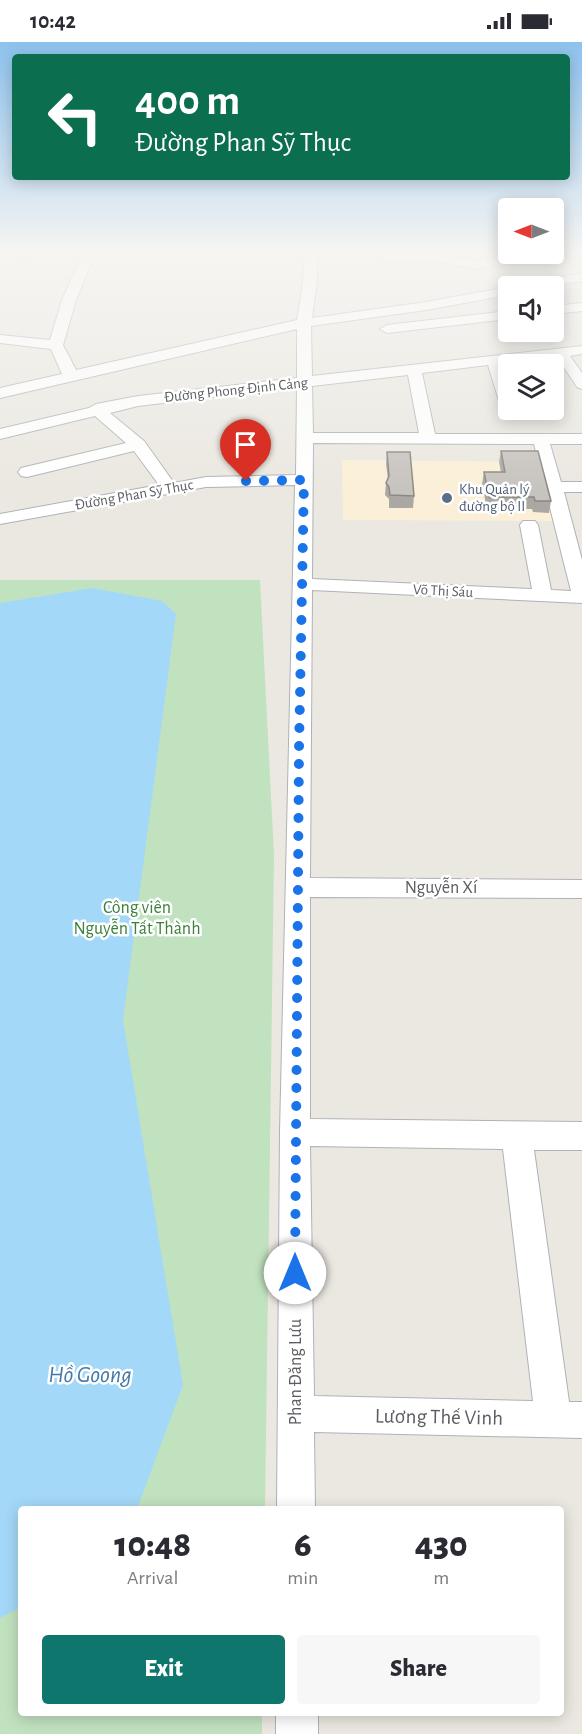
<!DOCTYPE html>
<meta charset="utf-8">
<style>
body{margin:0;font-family:"Alegreya Sans",sans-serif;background:#f7f7f7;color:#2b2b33;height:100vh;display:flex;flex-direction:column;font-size:22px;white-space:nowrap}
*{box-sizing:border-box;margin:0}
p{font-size:20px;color:#7c7c81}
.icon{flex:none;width:33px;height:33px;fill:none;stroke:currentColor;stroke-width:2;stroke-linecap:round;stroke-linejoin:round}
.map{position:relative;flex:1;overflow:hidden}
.panel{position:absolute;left:18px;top:1464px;width:546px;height:210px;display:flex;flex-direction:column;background:#fff;border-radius:6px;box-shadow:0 3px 15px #0003}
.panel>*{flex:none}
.top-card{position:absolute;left:12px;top:12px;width:558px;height:126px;border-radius:6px;box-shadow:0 3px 15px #0003;background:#0b6e4f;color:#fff;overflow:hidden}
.needle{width:39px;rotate:270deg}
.fabs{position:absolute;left:498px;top:156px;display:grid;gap:12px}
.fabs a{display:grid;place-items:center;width:66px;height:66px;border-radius:6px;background:#fff;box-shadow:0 3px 15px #0003;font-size:30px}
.pin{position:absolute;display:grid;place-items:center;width:51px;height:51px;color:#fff;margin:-62px -26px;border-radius:50% 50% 50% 0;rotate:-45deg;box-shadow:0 0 6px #0007}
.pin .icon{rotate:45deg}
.me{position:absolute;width:66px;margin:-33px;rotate:0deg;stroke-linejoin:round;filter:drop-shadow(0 0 4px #0008)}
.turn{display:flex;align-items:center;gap:21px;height:126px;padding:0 24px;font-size:27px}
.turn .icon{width:78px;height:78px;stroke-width:2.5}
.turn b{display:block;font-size:42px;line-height:51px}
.eta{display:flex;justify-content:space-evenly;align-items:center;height:102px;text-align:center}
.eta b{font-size:36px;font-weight:800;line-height:42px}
.button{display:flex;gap:12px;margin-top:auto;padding:12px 24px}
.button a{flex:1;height:69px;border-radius:6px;background:#0f766e;color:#fff;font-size:24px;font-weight:800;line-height:69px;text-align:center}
.button a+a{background:#f7f7f7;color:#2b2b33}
.status{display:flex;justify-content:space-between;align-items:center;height:42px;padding:0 30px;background:#fff;direction:ltr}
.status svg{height:16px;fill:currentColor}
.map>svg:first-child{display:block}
.commercial{fill:#fbf0d7}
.green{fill:#c1e2bf}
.water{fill:#a4d8f8}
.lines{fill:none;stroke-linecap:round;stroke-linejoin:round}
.minor-casing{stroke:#afb2b6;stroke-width:2}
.minor{fill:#fff;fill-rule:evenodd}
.wall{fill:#aba8a3}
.building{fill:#c7c3be;stroke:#8b8885;stroke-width:1.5}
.route{stroke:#1a73e8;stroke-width:10;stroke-dasharray:0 18}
.service-dot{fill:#5c6f8a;stroke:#fff;stroke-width:2}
.labels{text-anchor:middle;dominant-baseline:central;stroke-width:5;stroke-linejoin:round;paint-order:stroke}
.far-street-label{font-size:15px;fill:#5a5d61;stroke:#fff}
.far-service-label{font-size:15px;fill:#4e5e75;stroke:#fff;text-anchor:start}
.street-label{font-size:18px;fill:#5a5d61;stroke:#fff}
.park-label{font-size:18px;fill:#3b7f3a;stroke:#fff}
.near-street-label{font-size:21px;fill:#5a5d61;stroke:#fff}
.near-water-label{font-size:24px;font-style:italic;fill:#447aa8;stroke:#fff}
</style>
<div class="status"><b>10:42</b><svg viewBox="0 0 49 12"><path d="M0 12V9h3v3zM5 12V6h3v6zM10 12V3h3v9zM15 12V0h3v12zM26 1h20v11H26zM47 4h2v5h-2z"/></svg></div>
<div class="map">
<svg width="582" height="1692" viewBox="0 0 582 1692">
<rect width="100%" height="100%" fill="#ebe8e1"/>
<!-- commercial -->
<path class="commercial" d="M 342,418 L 542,420 L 558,479 L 343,478 Z"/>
<!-- green -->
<path class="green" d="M 0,538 L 260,538 L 274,813 L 265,1467 L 21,1467 L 21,1671 L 262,1671 L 262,1692 L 0,1692 Z"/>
<!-- water -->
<path class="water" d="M 92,546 L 162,559 L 176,572 L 123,978 L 183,1343 L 137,1467 L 21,1467 L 21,1565 L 0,1576 L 0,561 Z"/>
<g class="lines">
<defs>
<path id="minor" d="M 0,210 L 33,210 L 27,214 L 0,217 Z
M 84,210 L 96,210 L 76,258 L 63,303 L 76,328 L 297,278 L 303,240 L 305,210 L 317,210 L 317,240 L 312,276 L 426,260 L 508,245 L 508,253 L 426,268 L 311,284 L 312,334 L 582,304 L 582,312 L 570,314 L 582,331 L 582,347 L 577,345 L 557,315 L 503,322 L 508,339 L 508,367 L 500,362 L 488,323 L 422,331 L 435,392 L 582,392 L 582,402 L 550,402 L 561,440 L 582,440 L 582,450 L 564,450 L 582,518 L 582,561 L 312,548 L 310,836 L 582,838 L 582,856 L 310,855 L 310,1077 L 582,1080 L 582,1108 L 534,1108 L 569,1360 L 582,1360 L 582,1396 L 314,1390 L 315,1467 L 277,1467 L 280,1090 L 295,443 L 206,445 L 0,482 L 0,472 L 159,443 L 134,409 L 27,435 L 21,434 L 18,430 L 21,426 L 126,401 L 95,374 L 0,397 L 0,387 L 89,366 L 96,362 L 138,354 L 297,336 L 297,287 L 0,356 L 0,346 L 62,332 L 51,307 L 0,301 L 0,293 L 50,298 L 62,258 ZM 408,333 L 419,391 L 313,391 L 312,344 ZM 297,345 L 296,433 L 206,435 L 174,441 L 144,399 L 110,371 L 138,364 ZM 313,401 L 534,402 L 571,549 L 551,548 L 538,483 L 535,479 L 523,479 L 520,483 L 532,547 L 312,537 ZM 310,1104 L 503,1107 L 533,1359 L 314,1354 Z
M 372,210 L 394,212 L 432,210 L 473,219 L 527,212 L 549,213 L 543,217 L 473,227 L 429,217 L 392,220 L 374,213 Z
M 582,231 L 582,239 L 552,244 L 526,244 L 533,240 Z
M 582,261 L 582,269 L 554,272 L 554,264 Z
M 508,269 L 508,277 L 387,291 L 380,287 L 387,283 Z
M 276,1671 L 318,1671 L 318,1692 L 276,1692 Z"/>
</defs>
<!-- minor casing -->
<use href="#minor" class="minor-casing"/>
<!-- minor -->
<use href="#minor" class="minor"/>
</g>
<!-- wall -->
<path class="wall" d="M 501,409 L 551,459 L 549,471 L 533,470 L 532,467 L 487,467 L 482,442 L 484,430 L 501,430 L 499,420 Z
M 387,410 L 414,454 L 413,466 L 389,466 L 389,457 L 385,453 L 386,441 L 388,437 L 386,422 Z"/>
<!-- building -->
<path class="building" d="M 501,409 L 538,409 L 551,459 L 535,459 L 534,455 L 489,455 L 484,430 L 505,430 Z
M 387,410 L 410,410 L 414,454 L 390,453 L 389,445 L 386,441 L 389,434 Z"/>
<!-- sky -->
<linearGradient id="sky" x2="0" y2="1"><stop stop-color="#8dc2ee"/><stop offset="0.47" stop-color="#f6f5f2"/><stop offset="1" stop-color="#f6f5f2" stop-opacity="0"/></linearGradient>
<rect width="582" height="447" fill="url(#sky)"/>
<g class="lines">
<!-- route -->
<path class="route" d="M 246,439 L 304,438 L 299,708 L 295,1231"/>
</g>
<!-- markers -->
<circle class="service-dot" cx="447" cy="456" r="6"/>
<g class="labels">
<!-- far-street labels -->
<g class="far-street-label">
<text transform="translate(236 348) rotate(-6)">Đường Phong Định Cảng</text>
<text transform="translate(134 453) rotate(-10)">Đường Phan Sỹ Thục</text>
<text transform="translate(443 549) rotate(3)">Võ Thị Sáu</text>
</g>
<!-- far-service labels -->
<g class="far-service-label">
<text x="459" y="447">Khu Quản lý<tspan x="459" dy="17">đường bộ II</tspan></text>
</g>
<!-- street labels -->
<g class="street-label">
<text x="441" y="846">Nguyễn Xí</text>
<text transform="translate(296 1330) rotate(-90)">Phan Đăng Lưu</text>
</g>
<!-- park labels -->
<g class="park-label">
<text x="137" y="866">Công viên<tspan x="137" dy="21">Nguyễn Tất Thành</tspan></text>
</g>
<!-- near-street labels -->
<g class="near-street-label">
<text transform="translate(439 1375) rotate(1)">Lương Thế Vinh</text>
</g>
<!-- near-water labels -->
<g class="near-water-label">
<text x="90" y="1333">Hồ Goong</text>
</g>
</g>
</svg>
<div class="fabs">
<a><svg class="needle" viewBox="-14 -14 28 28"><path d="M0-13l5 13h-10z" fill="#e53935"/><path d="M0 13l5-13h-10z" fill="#7c7c81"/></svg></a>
<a><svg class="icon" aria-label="sound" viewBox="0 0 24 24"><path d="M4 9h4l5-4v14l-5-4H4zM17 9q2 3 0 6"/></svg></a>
<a><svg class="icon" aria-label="layers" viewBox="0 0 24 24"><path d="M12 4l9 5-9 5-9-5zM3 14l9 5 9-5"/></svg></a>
</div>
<div class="pin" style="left:246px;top:439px;background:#d93025"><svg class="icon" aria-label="arrive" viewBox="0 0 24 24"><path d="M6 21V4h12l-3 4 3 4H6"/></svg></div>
<svg class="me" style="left:295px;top:1231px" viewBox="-20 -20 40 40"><circle r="19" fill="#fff"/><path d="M0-13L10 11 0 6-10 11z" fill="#1a73e8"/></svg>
<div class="top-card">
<div class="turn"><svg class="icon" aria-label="left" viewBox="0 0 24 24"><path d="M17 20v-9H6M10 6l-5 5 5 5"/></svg><div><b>400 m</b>Đường Phan Sỹ Thục</div></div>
</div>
<section class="panel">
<div class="eta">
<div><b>10:48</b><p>Arrival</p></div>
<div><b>6</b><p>min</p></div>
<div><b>430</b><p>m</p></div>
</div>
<div class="button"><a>Exit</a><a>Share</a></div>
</section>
</div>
